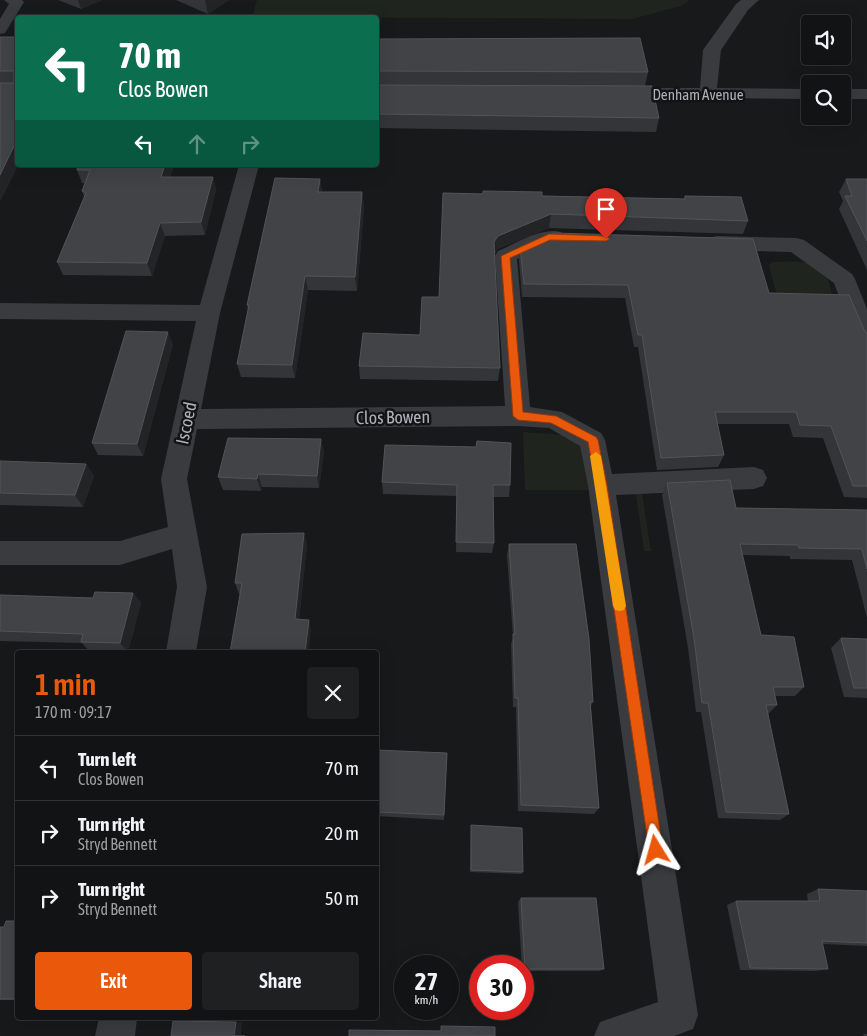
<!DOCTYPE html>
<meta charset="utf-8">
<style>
body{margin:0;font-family:"Asap Condensed",sans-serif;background:#1f2022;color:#f1f3f6;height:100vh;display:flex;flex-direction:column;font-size:19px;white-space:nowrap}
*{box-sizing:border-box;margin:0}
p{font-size:16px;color:#9c9ea0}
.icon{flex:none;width:28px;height:28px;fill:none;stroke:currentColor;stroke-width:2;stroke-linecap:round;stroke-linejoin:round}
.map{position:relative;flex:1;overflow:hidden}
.details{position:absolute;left:15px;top:650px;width:364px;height:370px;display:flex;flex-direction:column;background:#121314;border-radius:5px;box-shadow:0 5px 20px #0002,0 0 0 1px #313234}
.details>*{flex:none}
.banner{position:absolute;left:15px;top:15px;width:364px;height:152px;border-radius:5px;box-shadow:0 5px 20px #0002,0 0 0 1px #313234;background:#0b6e4f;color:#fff;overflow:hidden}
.tools{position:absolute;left:801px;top:15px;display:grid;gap:10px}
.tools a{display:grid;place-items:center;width:50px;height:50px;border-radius:5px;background:#121314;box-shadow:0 5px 20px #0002,0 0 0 1px #313234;font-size:25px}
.speed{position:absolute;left:394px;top:955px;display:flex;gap:10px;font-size:25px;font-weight:700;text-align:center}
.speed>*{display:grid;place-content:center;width:65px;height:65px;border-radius:50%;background:#121314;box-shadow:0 5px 20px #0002,0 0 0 1px #313234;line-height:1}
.speed small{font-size:12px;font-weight:400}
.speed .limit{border:8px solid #d22;background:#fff;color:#111}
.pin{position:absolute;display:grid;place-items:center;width:42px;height:42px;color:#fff;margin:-51px -21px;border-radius:50% 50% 50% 0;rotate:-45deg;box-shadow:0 0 5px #0007}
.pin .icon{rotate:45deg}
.me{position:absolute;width:55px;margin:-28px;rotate:352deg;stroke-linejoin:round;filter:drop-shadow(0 0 4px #0008)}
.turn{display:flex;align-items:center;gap:18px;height:105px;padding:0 20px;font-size:22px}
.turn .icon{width:65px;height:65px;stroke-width:2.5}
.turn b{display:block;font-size:35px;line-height:42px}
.lanes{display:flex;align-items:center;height:48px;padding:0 20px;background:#0003;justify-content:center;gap:25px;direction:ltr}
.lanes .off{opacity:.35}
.round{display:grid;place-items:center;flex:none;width:52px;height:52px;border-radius:5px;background:#1f2022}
.overview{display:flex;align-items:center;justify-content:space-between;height:85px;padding:0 20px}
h1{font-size:30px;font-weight:600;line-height:38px;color:#ea580c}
.cta{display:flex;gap:10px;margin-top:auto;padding:10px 20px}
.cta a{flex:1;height:58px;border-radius:5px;background:#ea580c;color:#fff;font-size:20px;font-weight:600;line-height:58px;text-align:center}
.cta a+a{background:#1f2022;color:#f1f3f6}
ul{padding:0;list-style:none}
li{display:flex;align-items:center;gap:15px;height:65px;padding:0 20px;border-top:1px solid #313234}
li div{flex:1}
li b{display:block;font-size:19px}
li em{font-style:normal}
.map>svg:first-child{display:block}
.green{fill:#1f251e}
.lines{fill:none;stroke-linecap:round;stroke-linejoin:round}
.service{fill:#393b3f;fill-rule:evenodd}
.minor{fill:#393b3f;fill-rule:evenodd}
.wall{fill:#343538}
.shaded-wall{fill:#232426}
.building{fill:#414346;stroke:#515458}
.route{fill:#ea580c;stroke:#983908}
.slow{fill:#f59e0b}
.labels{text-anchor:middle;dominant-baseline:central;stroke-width:5;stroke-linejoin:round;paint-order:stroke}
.far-street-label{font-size:15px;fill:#abb2b9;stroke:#131315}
.street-label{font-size:18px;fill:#abb2b9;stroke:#131315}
</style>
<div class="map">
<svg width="867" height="1036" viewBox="0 0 867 1036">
<rect width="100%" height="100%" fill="#18191a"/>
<!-- green -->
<path class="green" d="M 257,0 L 690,0 L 681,6 L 632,19 L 252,17 Z
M 772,262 C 788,262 815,258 825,274 C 830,281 831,293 834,301 L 778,299 L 769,266 Z
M 523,432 L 565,435 L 582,446 L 593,490 L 525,490 Z
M 635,487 L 641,487 L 651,551 L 644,551 Z"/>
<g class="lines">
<!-- service -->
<path class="service" d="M 4,0 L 22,0 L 24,2 L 5,33 L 0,34 L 0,19 L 9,4 Z"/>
<!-- minor -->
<path class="minor" d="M 741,0 L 759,0 L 748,10 L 721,50 L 717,88 L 810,89 L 810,99 L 611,97 L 608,93 L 611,89 L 617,88 L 700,88 L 703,50 L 736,4 Z
M 842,89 L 867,89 L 867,99 L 842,99 Z
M 239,165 L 259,165 L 220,313 L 201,409 L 505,406 L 495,256 L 498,251 C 517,243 541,227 561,232 L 565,237 L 561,242 L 552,244 L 517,259 L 530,407 L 562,412 L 601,433 L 605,440 L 612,474 L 754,467 L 763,470 L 767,478 L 763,486 L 754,489 L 616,495 L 698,1015 L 693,1029 L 674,1036 L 594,1036 L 600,1022 L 658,1002 L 588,485 L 580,446 L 549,428 L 518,426 L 197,429 L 187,479 L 207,587 L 196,652 L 166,652 L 177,587 L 172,549 L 120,565 L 0,565 L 0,541 L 120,541 L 168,527 L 161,479 L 196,321 L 0,319 L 0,303 L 200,305 Z
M 717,236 L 796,238 L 804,240 L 852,274 L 855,279 L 867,309 L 867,346 L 859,344 L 855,338 L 834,283 L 791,252 L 717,250 L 709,248 L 706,243 L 709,238 Z
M 99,1018 L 137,1018 L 135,1036 L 95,1036 Z"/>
</g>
<!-- wall -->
<path class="wall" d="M 58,0 L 102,0 L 81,9 Z
M 176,0 L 229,0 L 208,14 Z
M 0,37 L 18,37 L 18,165 L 0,201 Z
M 376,39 L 648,72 L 645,86 L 659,118 L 656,132 L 376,128 Z
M 78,165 L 174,165 L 170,177 L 213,177 L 216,190 L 205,235 L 165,236 L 152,276 L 63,275 L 57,262 L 84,197 L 82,191 L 85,183 L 82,183 L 77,170 Z
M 320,179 L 322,192 L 362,192 L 364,206 L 357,291 L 308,290 L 295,378 L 241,377 L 237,364 L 248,311 L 247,305 Z
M 846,179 L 867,179 L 867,270 L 839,209 L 843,201 L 839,192 Z
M 542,196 L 684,199 L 685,196 L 748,221 L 743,234 L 549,228 L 497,249 L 495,254 L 500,368 L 498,381 L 360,379 L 359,366 L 420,335 L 439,297 Z
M 520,247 L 769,293 L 867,333 L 867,498 L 844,497 L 823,438 L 793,437 L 789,424 L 717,424 L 724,455 L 718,467 L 657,470 L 638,347 L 634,347 L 625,298 L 522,297 L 519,260 Z
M 173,344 L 143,456 L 98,455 L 92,443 Z
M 321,439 L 324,452 L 319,488 L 262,487 L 261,491 L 223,490 L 218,477 Z
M 0,461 L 86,464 L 94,476 L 83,507 L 0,505 Z
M 382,482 L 510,485 L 509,497 L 493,497 L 494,543 L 492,553 L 456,552 L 457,496 L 383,494 Z
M 667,483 L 736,508 L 867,510 L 867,618 L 852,560 L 790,559 L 790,556 L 742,555 L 761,635 L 804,687 L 795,696 L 775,696 L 777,705 L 768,714 L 789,814 L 780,820 L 718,818 L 701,712 L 696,712 L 688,648 L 662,495 Z
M 307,544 L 299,619 L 311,629 L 239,594 L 235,583 Z
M 509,544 L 593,702 L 591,706 L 599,808 L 594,814 L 518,811 L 516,707 L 513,707 L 511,644 L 513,637 L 507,555 Z
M 133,593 L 141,603 L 128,652 L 90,652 L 82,643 L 0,641 L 0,595 L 93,598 Z
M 841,638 L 867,639 L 867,698 L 844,697 L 831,648 Z
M 376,750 L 447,753 L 444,820 L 376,816 Z
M 471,825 L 523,872 L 521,874 L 470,872 Z
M 818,889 L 867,891 L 867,946 L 822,944 L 828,969 L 816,971 L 740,970 L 727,905 L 736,901 L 808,901 L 807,894 Z
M 521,898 L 604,969 L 599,971 L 522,971 L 518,902 Z
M 18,921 L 18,1000 L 0,1000 L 0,927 L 4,927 Z
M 863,1034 L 867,1034 L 867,1036 L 864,1036 Z"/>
<!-- shaded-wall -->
<path class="shaded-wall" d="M 78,0 L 102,0 L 81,9 Z
M 205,0 L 229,0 L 208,14 Z
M 14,146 L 18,153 L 18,165 L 0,201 L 0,175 Z
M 165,165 L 174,165 L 165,190 L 161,177 Z
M 213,177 L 216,190 L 205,235 L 201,222 Z
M 320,179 L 322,193 L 318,192 Z
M 362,192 L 364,206 L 357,291 L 355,277 Z
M 551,214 L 549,228 L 497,249 L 493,256 L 494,242 L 498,236 Z
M 160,223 L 165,236 L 152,276 L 147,263 Z
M 305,276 L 308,290 L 295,378 L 292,365 Z
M 168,332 L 173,344 L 143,456 L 137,444 Z
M 321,439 L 324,452 L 319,488 L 317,476 Z
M 86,464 L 94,476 L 83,507 L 75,495 Z
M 258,474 L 262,487 L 261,491 L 257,479 Z
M 304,533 L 307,544 L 298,629 L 295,619 Z
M 133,593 L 141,603 L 128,652 L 120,643 Z
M 309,620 L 311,629 L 309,652 L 305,652 Z
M 236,1022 L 242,1022 L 241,1036 L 234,1036 Z"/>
<!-- building -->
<path class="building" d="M 0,37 L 18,37 L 18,146 L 14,146 L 0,175 L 0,83 L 14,83 L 14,71 L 0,71 Z
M 640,38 L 648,72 L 376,71 L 376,39 Z
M 376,85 L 652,86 L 659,118 L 376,114 Z
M 78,165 L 165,165 L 161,177 L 213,177 L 201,222 L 160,223 L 147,263 L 57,262 L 86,193 L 82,191 L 90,170 L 77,170 Z
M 275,178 L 320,179 L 318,192 L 362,192 L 355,277 L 305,276 L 292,365 L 237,364 L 249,305 L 247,305 Z
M 846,179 L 867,179 L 867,241 L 845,196 L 852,196 Z
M 483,191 L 542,192 L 542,196 L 685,199 L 685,196 L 741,197 L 748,221 L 551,214 L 498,236 L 494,242 L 500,368 L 359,366 L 363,333 L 420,335 L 422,297 L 439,297 L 443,193 L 483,194 Z
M 554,233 L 753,239 L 769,293 L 849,295 L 865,332 L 867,333 L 867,486 L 853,486 L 831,426 L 800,425 L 796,412 L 715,412 L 724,455 L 661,458 L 642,335 L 638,335 L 628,285 L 524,284 L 520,247 Z
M 126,331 L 168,332 L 137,444 L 92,443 Z
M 228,438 L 321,439 L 317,476 L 258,474 L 257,479 L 218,477 Z
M 477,441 L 511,443 L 510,485 L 493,485 L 494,543 L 456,542 L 457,485 L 382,482 L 385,445 L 476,447 Z
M 0,461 L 86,464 L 75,495 L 0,493 Z
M 730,480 L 736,508 L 867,510 L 867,569 L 862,549 L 799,548 L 798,545 L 740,544 L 761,635 L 794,637 L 804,687 L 773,687 L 777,705 L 766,705 L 789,814 L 726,812 L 708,703 L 702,703 L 694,638 L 667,483 Z
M 304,533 L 295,619 L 309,620 L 305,652 L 230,652 L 242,583 L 235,583 L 242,534 Z
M 509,544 L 576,544 L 589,639 L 593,702 L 590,702 L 599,808 L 521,805 L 518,698 L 515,698 L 513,634 L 515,634 Z
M 95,592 L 133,593 L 120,643 L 81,642 L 83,634 L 0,631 L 0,595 L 93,598 Z
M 841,638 L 867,639 L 867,688 L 854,688 Z
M 376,750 L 447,753 L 444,815 L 376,812 Z
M 471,825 L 522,828 L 523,872 L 471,870 Z
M 818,889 L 867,891 L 867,943 L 822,941 L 828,969 L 750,968 L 736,901 L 820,901 Z
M 521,898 L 596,898 L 604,969 L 525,969 Z
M 6,921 L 18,921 L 18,999 L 0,999 L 0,927 L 4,927 Z
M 173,1021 L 236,1022 L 234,1036 L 245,1036 L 171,1036 Z
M 441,1026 L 495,1027 L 495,1036 L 349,1036 L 349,1030 L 441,1031 Z"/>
<!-- route -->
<path class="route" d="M 549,234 L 606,236 L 610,239 L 606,241 L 550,240 L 510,258 L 523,412 L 556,416 L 596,437 L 598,440 L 607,485 L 663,850 L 661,855 L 656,858 L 651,855 L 649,850 L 596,485 L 588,442 L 551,423 L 518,420 L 513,416 L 501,256 Z"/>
<!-- slow -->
<path class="slow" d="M 596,452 L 601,456 L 626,606 L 624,610 L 620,611 L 615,610 L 613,606 L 590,456 Z"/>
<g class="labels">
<!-- far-street labels -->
<g class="far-street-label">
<text x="698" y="94">Denham Avenue</text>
</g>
<!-- street labels -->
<g class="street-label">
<text transform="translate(393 417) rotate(-1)">Clos Bowen</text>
<text transform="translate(186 423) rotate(-78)">Iscoed</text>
</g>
</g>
</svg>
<div class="tools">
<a><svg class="icon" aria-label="sound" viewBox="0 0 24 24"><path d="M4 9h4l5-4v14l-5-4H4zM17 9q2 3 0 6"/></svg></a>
<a><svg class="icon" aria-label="search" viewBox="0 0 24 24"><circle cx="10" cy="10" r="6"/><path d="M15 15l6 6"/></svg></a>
</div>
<div class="speed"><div>27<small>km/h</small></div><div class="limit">30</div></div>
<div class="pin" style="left:606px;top:239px;background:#d93025"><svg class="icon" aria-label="arrive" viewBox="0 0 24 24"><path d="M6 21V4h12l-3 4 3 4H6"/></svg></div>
<svg class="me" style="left:656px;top:850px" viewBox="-20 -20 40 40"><path d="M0-17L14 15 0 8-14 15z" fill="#ea580c" stroke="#fff" stroke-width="4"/></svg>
<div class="banner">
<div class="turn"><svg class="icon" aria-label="left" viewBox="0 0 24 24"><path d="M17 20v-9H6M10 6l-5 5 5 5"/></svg><div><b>70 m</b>Clos Bowen</div></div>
<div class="lanes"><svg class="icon" aria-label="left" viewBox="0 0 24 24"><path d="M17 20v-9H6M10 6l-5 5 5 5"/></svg><svg class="icon off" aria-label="ahead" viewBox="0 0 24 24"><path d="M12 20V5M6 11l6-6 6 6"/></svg><svg class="icon off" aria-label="right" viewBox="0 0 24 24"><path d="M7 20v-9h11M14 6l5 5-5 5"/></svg></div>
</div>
<section class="details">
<div class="overview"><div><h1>1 min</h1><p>170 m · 09:17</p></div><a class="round"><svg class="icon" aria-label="close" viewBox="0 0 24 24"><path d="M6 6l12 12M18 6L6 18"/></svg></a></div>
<ul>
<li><svg class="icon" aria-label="left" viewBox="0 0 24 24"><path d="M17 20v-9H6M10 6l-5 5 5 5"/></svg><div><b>Turn left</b><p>Clos Bowen</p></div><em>70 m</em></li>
<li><svg class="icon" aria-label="right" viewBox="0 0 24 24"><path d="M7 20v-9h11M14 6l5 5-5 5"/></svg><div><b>Turn right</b><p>Stryd Bennett</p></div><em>20 m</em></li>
<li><svg class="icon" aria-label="right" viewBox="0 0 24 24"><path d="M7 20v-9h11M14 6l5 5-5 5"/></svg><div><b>Turn right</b><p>Stryd Bennett</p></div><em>50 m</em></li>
</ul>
<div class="cta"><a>Exit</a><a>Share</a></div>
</section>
</div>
